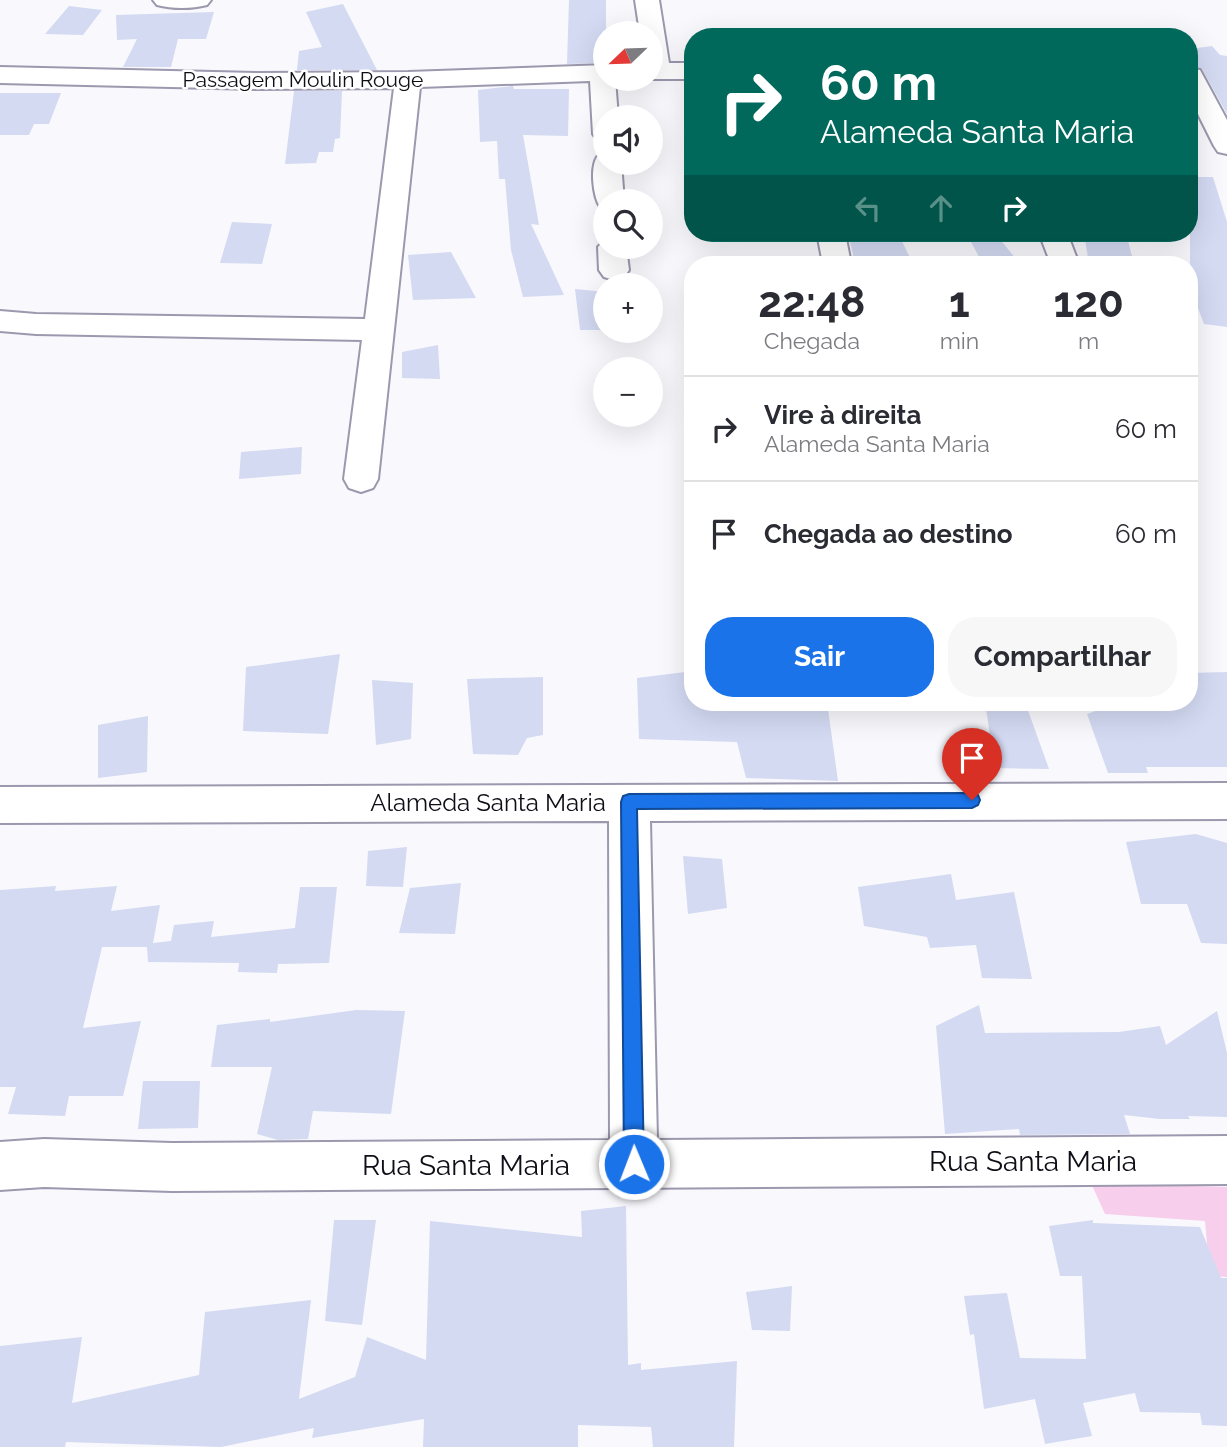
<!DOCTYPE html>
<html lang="pt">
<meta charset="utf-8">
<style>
body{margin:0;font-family:Raleway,sans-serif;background:#f7f7f7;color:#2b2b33;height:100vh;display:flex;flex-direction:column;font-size:26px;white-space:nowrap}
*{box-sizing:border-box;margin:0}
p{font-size:23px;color:#7c7c81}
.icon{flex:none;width:38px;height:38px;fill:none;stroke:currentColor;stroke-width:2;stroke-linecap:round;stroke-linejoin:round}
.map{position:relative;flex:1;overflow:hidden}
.sheet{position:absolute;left:684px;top:256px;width:514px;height:455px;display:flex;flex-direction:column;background:#fff;border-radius:28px;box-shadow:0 7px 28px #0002}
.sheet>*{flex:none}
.guide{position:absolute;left:684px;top:28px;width:514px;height:214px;border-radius:28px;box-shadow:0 7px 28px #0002;background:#00695c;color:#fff;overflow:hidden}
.needle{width:46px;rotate:247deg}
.fabs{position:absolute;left:593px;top:21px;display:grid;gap:14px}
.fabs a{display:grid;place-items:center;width:70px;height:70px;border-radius:50%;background:#fff;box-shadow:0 7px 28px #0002;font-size:35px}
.pin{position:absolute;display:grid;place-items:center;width:60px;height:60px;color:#fff;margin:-72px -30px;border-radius:50% 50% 50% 0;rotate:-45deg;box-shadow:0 0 7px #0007}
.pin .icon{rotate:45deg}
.me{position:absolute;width:77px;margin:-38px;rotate:359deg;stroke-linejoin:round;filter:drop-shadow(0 0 5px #0008)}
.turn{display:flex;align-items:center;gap:24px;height:147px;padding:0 21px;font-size:32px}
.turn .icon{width:91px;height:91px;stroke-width:2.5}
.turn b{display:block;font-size:49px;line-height:60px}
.lanes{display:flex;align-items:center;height:66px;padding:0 21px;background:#0003;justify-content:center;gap:35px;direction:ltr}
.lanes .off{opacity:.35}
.eta{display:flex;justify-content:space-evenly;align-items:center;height:119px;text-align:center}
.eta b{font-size:42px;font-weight:700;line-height:49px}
.primary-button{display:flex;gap:14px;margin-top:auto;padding:14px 21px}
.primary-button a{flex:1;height:80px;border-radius:28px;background:#1a73e8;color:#fff;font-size:28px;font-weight:700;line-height:80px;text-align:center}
.primary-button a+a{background:#f7f7f7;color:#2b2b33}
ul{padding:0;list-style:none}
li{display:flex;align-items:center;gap:21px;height:105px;padding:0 21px;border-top:2px solid #e1e1e2}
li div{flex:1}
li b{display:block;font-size:26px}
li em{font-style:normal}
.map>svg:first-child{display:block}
.green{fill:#f7ceeb}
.building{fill:#d3daf2}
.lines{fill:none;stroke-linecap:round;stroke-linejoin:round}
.minor-casing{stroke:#9c98ae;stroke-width:4}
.minor{fill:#fff;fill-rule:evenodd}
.route{fill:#1a73e8;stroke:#114b97;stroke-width:2}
.labels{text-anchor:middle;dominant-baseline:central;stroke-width:5;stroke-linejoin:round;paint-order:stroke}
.far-street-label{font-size:21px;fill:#0f0e16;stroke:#fff}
.street-label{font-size:24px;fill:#0f0e16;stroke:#fff}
.near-street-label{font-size:28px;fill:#0f0e16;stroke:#fff}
</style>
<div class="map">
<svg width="1227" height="1447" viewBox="0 0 1227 1447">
<rect width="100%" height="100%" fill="#f9f8fd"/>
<!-- green -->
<path class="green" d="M 1091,1183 L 1227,1187 L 1227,1277 L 1210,1276 L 1205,1221 L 1105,1214 Z"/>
<!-- building -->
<path class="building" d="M 569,0 L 606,0 L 606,40 L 602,63 L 567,64 Z
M 343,4 L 377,70 L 297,70 L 299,51 L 322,47 L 306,12 Z
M 69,6 L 102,10 L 83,35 L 45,34 Z
M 214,12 L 206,39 L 178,39 L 171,67 L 123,67 L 137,39 L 117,40 L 116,15 Z
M 1212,46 L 1220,55 L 1227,56 L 1227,114 L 1202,69 L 1193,66 L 1190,58 L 1190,49 Z
M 513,86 L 514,89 L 569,89 L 568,136 L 523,135 L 539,225 L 531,224 L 564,295 L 523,297 L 511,250 L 505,179 L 499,179 L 497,141 L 480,142 L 478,90 Z
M 294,91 L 342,91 L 340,138 L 335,139 L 333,152 L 319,152 L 316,163 L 285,164 Z
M 0,93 L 61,93 L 49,124 L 34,124 L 29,135 L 0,135 Z
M 1190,177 L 1213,177 L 1227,222 L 1227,327 L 1204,324 L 1196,303 L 1190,302 Z
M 232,222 L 272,224 L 262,264 L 220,263 Z
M 848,233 L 898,233 L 913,264 L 855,263 Z
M 966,233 L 995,233 L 1020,264 L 983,264 Z
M 1084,233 L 1126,233 L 1134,264 L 1089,264 Z
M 451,252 L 476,298 L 413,300 L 408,255 Z
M 575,289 L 606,292 L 606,330 L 580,330 Z
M 438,345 L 440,379 L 402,378 L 402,352 Z
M 302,447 L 301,474 L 239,479 L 241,452 Z
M 340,654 L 328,734 L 243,731 L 246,667 Z
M 693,671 L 693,702 L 827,702 L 838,781 L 746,778 L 737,742 L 639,739 L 637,678 Z
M 1227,672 L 1227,767 L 1146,767 L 1148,773 L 1108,773 L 1087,714 L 1121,702 L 1190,702 L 1190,673 Z
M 543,677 L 543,735 L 527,738 L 518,755 L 473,754 L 467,679 Z
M 372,680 L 413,683 L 411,739 L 376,745 Z
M 985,702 L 1025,702 L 1049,769 L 995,768 Z
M 148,716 L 147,772 L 98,778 L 98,725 Z
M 1196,834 L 1227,843 L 1227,944 L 1201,943 L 1187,904 L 1141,904 L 1126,842 Z
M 407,847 L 403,887 L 366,886 L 368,851 Z
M 683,856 L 722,859 L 727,908 L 688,914 Z
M 951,874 L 956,900 L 1014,892 L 1032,979 L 982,978 L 976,945 L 930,948 L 927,937 L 864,926 L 858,887 Z
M 461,883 L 455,934 L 399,933 L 410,888 Z
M 56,886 L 55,891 L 117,886 L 111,911 L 160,905 L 153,943 L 171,941 L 174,925 L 214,921 L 211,937 L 295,928 L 300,887 L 337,887 L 329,963 L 278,964 L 277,973 L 238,972 L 239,963 L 148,962 L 147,947 L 102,947 L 83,1028 L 141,1021 L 123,1096 L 69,1096 L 65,1116 L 8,1114 L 16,1087 L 0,1087 L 0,890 Z
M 979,1005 L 985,1033 L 1119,1032 L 1160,1026 L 1166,1045 L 1217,1011 L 1227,1053 L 1227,1117 L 1188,1116 L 1190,1119 L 1160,1119 L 1124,1115 L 1130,1134 L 1020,1135 L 1019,1129 L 945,1134 L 936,1026 Z
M 356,1010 L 405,1011 L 391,1114 L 313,1111 L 308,1139 L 278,1140 L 257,1134 L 272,1067 L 211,1067 L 217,1025 L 270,1019 L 270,1022 Z
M 143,1081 L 200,1081 L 198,1128 L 138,1129 Z
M 626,1206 L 628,1365 L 641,1363 L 641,1370 L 737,1361 L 734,1447 L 653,1447 L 651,1427 L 578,1425 L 578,1447 L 423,1447 L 424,1419 L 312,1438 L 314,1428 L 221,1447 L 66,1442 L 65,1447 L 0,1447 L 0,1346 L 82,1337 L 72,1403 L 199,1375 L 205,1312 L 311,1300 L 299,1399 L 355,1377 L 367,1337 L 426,1360 L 430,1221 L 582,1237 L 581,1211 Z
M 334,1220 L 376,1220 L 362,1325 L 325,1321 Z
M 1093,1220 L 1093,1223 L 1200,1227 L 1221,1278 L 1227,1278 L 1227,1426 L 1202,1425 L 1200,1413 L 1140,1412 L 1135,1393 L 1083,1403 L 1092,1436 L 1045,1444 L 1035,1399 L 984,1409 L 974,1334 L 970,1335 L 964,1296 L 1007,1293 L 1020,1358 L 1086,1359 L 1082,1276 L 1060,1276 L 1049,1226 Z
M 792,1286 L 790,1331 L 752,1330 L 746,1292 Z"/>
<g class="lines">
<defs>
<path id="minor" d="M 153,0 L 211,0 L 207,5 C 192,9 172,9 157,5 Z
M 635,0 L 659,0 L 669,63 L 693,63 L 693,79 L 651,79 L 651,33 L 640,33 Z
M 606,65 L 606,79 L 615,79 L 618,117 L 606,117 L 606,142 L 597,140 L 593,134 L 590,81 L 420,87 L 378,479 L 373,488 L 361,492 L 349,488 L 344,479 L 362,340 L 36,334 L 0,331 L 0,311 L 36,314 L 365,319 L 394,88 L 259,89 L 0,83 L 0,67 L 259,73 L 408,72 Z
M 1190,68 L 1200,70 L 1227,120 L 1227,154 L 1218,152 L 1214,146 L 1190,98 Z
M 606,155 L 606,163 L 621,163 L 624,201 L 606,201 L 606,209 L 600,207 C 593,196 590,168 597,157 Z
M 817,233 L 845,233 L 851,264 L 823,264 Z
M 1039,233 L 1067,233 L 1079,264 L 1051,264 Z
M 606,239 L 606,247 L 626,247 L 629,270 L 624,277 L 614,280 L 604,277 L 599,270 L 598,247 Z
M 1227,783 L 1227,819 L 650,821 L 657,1140 L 1227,1136 L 1227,1184 L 172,1191 L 44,1187 L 0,1190 L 0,1142 L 44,1139 L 172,1143 L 610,1140 L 609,821 L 0,823 L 0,787 Z"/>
</defs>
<!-- minor casing -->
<use href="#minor" class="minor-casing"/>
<!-- minor -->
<use href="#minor" class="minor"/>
</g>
<!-- route -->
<path class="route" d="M 972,793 L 978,795 L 980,800 L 978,805 L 972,808 L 637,809 L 644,1164 L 641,1171 L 634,1174 L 627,1171 L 624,1164 L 621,802 L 623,796 L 629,794 Z"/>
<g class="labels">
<!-- far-street labels -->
<g class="far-street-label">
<text x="303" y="79">Passagem Moulin Rouge</text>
</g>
<!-- street labels -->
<g class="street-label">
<text x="488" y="802">Alameda Santa Maria</text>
</g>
<!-- near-street labels -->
<g class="near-street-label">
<text x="1033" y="1161">Rua Santa Maria</text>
<text x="466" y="1165">Rua Santa Maria</text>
</g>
</g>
</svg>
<div class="fabs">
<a><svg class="needle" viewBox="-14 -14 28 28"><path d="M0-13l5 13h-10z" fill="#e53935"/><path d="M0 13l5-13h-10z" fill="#7c7c81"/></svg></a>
<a><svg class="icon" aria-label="sound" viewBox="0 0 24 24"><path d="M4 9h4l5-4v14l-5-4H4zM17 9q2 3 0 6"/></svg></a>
<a><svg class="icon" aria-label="search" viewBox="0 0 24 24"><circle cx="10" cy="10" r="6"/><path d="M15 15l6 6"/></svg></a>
<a>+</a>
<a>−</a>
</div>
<div class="pin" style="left:972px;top:800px;background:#d93025"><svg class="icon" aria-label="arrive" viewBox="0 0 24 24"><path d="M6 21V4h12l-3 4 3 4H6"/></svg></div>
<svg class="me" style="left:634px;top:1164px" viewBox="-20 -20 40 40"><circle r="17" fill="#1a73e8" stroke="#fff" stroke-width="3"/><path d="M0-11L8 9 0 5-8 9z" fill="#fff"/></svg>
<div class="guide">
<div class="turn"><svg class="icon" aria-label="right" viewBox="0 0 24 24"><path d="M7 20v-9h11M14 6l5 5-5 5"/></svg><div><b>60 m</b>Alameda Santa Maria</div></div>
<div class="lanes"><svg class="icon off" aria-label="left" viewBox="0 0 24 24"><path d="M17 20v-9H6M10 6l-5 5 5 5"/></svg><svg class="icon off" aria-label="ahead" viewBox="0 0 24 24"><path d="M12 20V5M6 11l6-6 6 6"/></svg><svg class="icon" aria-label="right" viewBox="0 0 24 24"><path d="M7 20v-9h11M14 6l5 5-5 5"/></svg></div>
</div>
<section class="sheet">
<div class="eta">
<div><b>22:48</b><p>Chegada</p></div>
<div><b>1</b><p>min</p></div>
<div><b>120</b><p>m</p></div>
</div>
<ul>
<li><svg class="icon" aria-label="right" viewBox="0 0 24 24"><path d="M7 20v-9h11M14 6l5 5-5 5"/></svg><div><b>Vire à direita</b><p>Alameda Santa Maria</p></div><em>60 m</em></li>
<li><svg class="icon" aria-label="arrive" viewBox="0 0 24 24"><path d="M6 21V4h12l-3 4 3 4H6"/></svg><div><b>Chegada ao destino</b></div><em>60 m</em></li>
</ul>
<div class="primary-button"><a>Sair</a><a>Compartilhar</a></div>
</section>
</div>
